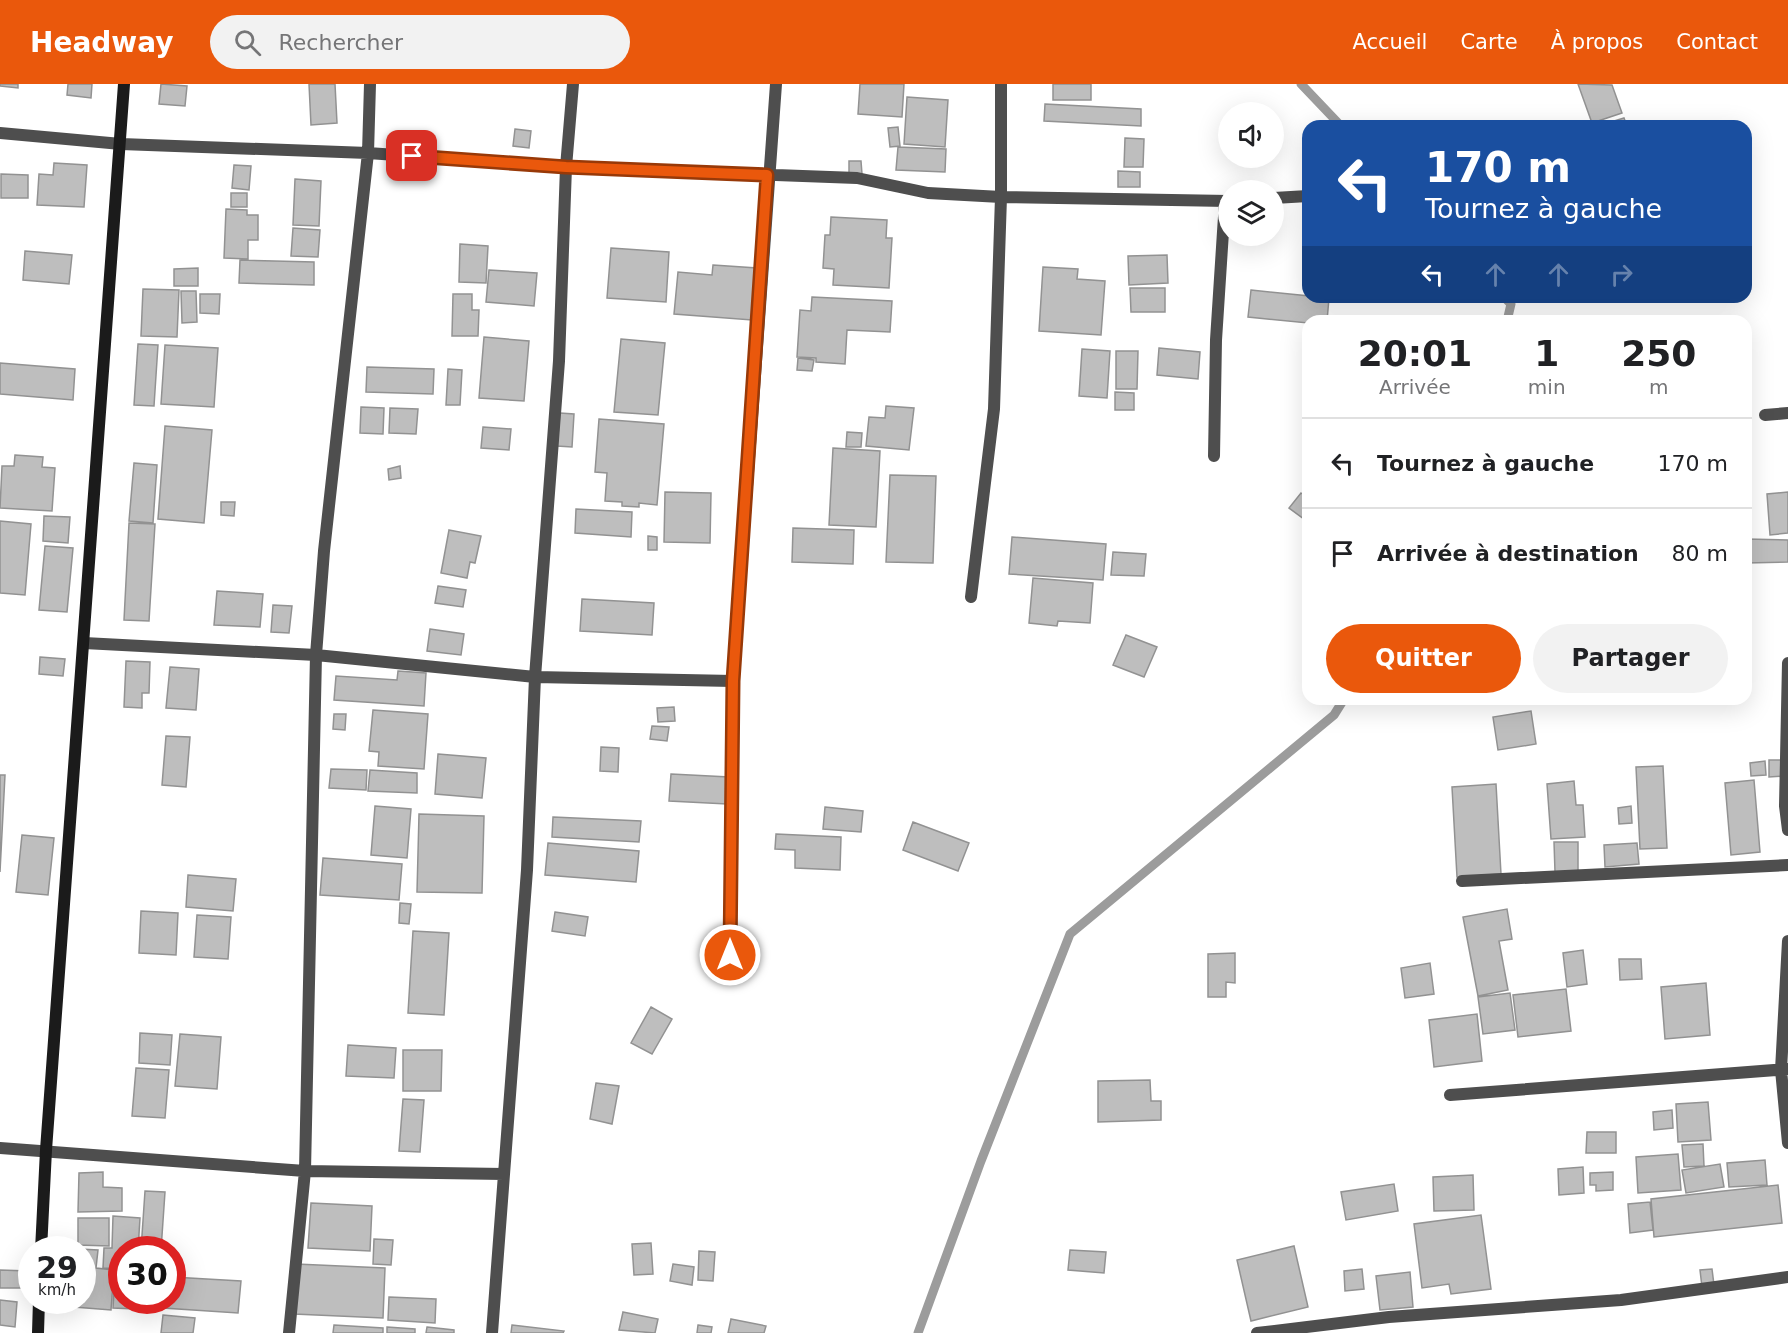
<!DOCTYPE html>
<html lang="fr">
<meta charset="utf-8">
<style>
body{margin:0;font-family:"DejaVu Sans",sans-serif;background:#f2f2f2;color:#202124;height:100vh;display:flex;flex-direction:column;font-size:22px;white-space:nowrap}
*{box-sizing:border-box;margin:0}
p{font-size:20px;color:#757577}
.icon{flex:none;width:33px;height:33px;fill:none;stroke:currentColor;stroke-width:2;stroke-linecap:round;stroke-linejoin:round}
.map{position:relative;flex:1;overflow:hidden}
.sheet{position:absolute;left:1302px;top:231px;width:450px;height:390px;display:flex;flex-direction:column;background:#fff;border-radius:18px;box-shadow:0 6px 24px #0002}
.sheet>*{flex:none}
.top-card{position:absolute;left:1302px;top:36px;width:450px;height:183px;border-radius:18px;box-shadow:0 6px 24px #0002;background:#1a4fa0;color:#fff;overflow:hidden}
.fabs{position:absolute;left:1218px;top:18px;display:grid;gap:12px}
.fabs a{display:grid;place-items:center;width:66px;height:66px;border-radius:50%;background:#fff;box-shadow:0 6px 24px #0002;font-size:30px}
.speed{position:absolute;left:18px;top:1152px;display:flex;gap:12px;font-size:30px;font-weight:700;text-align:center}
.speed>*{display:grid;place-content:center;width:78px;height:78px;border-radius:50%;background:#fff;box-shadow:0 6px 24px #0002;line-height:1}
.speed small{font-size:15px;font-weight:400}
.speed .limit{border:9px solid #d22;background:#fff;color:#111}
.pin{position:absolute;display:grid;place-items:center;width:51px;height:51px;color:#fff;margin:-26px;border-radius:12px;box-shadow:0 3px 9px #0006}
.me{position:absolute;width:66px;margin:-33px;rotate:0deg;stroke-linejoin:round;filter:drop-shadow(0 0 4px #0008)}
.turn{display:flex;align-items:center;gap:21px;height:126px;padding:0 24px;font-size:27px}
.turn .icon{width:78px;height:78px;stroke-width:2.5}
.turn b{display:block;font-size:42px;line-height:51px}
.lanes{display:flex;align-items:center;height:57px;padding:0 24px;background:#0003;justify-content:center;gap:30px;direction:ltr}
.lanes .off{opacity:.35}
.eta{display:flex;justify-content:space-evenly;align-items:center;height:102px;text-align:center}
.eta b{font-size:36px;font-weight:800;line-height:42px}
.button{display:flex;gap:12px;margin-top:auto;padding:12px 24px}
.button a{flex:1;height:69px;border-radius:36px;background:#ea580c;color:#fff;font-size:24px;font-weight:800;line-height:69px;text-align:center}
.button a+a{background:#f2f2f2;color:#202124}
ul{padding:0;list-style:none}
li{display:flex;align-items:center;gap:18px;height:90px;padding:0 24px;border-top:2px solid #e0e0e0}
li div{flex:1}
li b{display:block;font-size:22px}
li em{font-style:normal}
header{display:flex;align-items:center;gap:36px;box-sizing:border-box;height:84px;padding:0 30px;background:#ea580c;color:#fff}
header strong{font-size:28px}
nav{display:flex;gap:33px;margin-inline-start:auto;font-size:21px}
.search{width:420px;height:54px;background:#f2f2f2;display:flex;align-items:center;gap:15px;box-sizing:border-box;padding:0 21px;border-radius:33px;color:#757577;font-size:22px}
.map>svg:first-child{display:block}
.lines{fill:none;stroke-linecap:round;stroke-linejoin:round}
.stream{stroke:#9c9c9c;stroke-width:9}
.building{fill:#bebebe;stroke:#929292;stroke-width:1.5}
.street{stroke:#4e4e4e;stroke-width:12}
.secondary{stroke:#1b1b1b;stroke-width:12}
.route-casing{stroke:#983908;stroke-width:15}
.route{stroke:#ea580c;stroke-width:10}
</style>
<header>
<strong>Headway</strong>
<div class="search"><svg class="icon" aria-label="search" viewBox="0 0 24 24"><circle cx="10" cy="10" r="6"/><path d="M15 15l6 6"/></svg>Rechercher</div>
<nav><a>Accueil</a><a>Carte</a><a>À propos</a><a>Contact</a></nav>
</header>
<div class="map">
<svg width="1788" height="1249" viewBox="0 0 1788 1249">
<rect width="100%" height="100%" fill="#fff"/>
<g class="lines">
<!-- stream -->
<path class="stream" d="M 1301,0 L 1341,42
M 1504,213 L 1511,220 L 1507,237
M 918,1249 L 981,1077 L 1070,850 L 1334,631 L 1344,615"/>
</g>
<!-- building -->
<path class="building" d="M 0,0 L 18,0 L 18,4 L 0,2 Z
M 68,0 L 92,0 L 91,14 L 67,11 Z
M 161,0 L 187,2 L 185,22 L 159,20 Z
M 309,0 L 335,0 L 337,39 L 311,41 Z
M 860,0 L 904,0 L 902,33 L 858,30 Z
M 1053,0 L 1091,0 L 1091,16 L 1053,16 Z
M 1578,0 L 1612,1 L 1622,29 L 1592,39 Z
M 907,13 L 948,16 L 945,63 L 904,60 Z
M 1045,20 L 1141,25 L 1141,42 L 1044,37 Z
M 1624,34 L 1627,42 L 1598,42 Z
M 898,43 L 900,62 L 890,63 L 888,44 Z
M 515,45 L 531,47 L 529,64 L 513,62 Z
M 1125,54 L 1144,55 L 1143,83 L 1124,83 Z
M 898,63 L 946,65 L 945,88 L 896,86 Z
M 849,77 L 861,77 L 862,90 L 849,91 Z
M 54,79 L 87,81 L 84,123 L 37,121 L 39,90 L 53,91 Z
M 234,81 L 251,82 L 249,106 L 232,104 Z
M 1118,87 L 1140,88 L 1140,103 L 1118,103 Z
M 1,90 L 28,91 L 28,114 L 1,114 Z
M 295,95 L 321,97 L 319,142 L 293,141 Z
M 231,109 L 247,109 L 247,123 L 231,123 Z
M 226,125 L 247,126 L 247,131 L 258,131 L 258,156 L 248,156 L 248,175 L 224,174 Z
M 831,133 L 887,136 L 886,154 L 892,154 L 889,204 L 833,201 L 834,185 L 823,184 L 825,151 L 830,151 Z
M 293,144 L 320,146 L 318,173 L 291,172 Z
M 460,160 L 488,162 L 486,199 L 459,198 Z
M 611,164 L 669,168 L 666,218 L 607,214 Z
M 25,167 L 72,171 L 69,200 L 23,196 Z
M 1167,171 L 1168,199 L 1129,201 L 1128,172 Z
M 240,176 L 314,178 L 314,201 L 239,199 Z
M 713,181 L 757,184 L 752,236 L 674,230 L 678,188 L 712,191 Z
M 1043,183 L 1078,185 L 1077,195 L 1105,197 L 1101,251 L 1039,247 Z
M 198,184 L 198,202 L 174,202 L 174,185 Z
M 489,186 L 537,189 L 534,222 L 486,218 Z
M 1130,204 L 1165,204 L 1165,228 L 1131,228 Z
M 143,205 L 179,206 L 177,253 L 141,252 Z
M 1251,206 L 1329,214 L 1327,237 L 1308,237 L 1308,239 L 1248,233 Z
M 181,207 L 196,207 L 197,238 L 182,239 Z
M 200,210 L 220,210 L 219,230 L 200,229 Z
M 453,210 L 472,210 L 472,226 L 479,226 L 478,252 L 452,252 Z
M 812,213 L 892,217 L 890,248 L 847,246 L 845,280 L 816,278 L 816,274 L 797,273 L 800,226 L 811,227 Z
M 484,253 L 529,257 L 524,317 L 479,314 Z
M 621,255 L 665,259 L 658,331 L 614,328 Z
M 138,260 L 158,261 L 154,322 L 134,321 Z
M 165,261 L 218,264 L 214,323 L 161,320 Z
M 1159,264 L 1200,268 L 1198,295 L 1157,291 Z
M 1082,265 L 1110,267 L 1107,314 L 1079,312 Z
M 1116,267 L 1138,267 L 1137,305 L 1116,305 Z
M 798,274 L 814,276 L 812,287 L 797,286 Z
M 0,279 L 75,285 L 73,316 L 0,310 Z
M 367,283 L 434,285 L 433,310 L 366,308 Z
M 448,285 L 462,286 L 460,321 L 446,321 Z
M 1115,308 L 1134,309 L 1134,326 L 1115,326 Z
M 886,322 L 914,324 L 909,366 L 866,362 L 869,333 L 885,334 Z
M 361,323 L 384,324 L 383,350 L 360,349 Z
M 390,324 L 418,325 L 416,350 L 389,349 Z
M 560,329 L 574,330 L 572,363 L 557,362 Z
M 599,335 L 664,340 L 657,421 L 639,419 L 639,423 L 622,422 L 622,418 L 605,417 L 607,389 L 595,388 Z
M 165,342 L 212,346 L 204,439 L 158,435 Z
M 483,343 L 511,345 L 509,366 L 481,364 Z
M 847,348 L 862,349 L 861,363 L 846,363 Z
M 833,364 L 880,367 L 876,443 L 829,441 Z
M 15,371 L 43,373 L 42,383 L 55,384 L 52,427 L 0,424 L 2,382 L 14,382 Z
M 134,379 L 157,381 L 153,439 L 129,437 Z
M 400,382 L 401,394 L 389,396 L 388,385 Z
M 890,391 L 936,392 L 933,479 L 886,478 Z
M 665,408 L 711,409 L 710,459 L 664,458 Z
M 1788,408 L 1788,449 L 1770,451 L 1767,410 Z
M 1301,409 L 1308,414 L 1308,438 L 1289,424 Z
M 221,418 L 235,418 L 234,432 L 221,431 Z
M 576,425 L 632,428 L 631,453 L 575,449 Z
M 44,432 L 70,433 L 68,459 L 43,457 Z
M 0,437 L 31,440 L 25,511 L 0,509 Z
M 129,439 L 155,440 L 149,537 L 124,536 Z
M 793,444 L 854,446 L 853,480 L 792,478 Z
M 449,446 L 481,452 L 475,479 L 470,478 L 467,494 L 441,489 Z
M 648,452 L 657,453 L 657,466 L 648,466 Z
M 1012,453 L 1106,460 L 1103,496 L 1009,490 Z
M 1746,455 L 1788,456 L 1788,478 L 1746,479 Z
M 45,462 L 73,464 L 67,528 L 39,526 Z
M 1113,468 L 1146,470 L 1144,492 L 1111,491 Z
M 1033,494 L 1093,499 L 1090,539 L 1058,537 L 1057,542 L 1029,539 Z
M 438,502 L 466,506 L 463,523 L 435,519 Z
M 217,507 L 263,510 L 260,543 L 214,541 Z
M 582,515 L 654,519 L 652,551 L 580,547 Z
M 273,521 L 292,522 L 289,549 L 271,548 Z
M 430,545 L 464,550 L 461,571 L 427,567 Z
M 1126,551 L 1157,563 L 1144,593 L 1113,581 Z
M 40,573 L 65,575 L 63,592 L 39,590 Z
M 126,577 L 150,578 L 149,609 L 142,609 L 142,624 L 124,623 Z
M 170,583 L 199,585 L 196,626 L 166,624 Z
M 398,587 L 426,589 L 424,622 L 334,616 L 336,592 L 397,596 Z
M 674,623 L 675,637 L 658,638 L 657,624 Z
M 373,626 L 428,630 L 424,685 L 378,682 L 379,668 L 369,667 Z
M 1531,627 L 1536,660 L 1498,666 L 1493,633 Z
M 334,630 L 346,630 L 345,646 L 333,645 Z
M 652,642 L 669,643 L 667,657 L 650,655 Z
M 166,652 L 190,653 L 186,703 L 162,701 Z
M 601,663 L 619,664 L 618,688 L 600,687 Z
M 438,670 L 486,674 L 482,714 L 435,710 Z
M 1769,676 L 1783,676 L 1784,692 L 1769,693 Z
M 1765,677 L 1766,691 L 1751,692 L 1750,679 Z
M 1663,682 L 1667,764 L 1640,765 L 1636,683 Z
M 331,685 L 367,686 L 366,706 L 329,704 Z
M 370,686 L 417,689 L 417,709 L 368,707 Z
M 671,690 L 729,693 L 727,720 L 669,717 Z
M 0,691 L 5,691 L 0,788 Z
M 1754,696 L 1760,768 L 1731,771 L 1725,699 Z
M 1574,697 L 1576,721 L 1583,721 L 1585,753 L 1551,755 L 1547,700 Z
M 1496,700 L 1501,790 L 1457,793 L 1452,703 Z
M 375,722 L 411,725 L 407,774 L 371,771 Z
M 1631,722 L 1632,739 L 1619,740 L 1618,724 Z
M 825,723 L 863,727 L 861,748 L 823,745 Z
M 419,730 L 484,732 L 482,809 L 417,808 Z
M 553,733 L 641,737 L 639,758 L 552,753 Z
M 913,738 L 969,759 L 958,787 L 903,766 Z
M 776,750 L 841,753 L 840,786 L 795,784 L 795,766 L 775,765 Z
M 22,751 L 54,754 L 48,811 L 16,808 Z
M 1554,758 L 1578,758 L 1578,787 L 1555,788 Z
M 548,759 L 639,767 L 636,798 L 545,791 Z
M 1637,759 L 1639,780 L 1605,783 L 1604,761 Z
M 323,774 L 402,780 L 399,816 L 320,811 Z
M 188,791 L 236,795 L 233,827 L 186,823 Z
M 400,819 L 411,820 L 409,840 L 399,839 Z
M 1507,825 L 1512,855 L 1499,857 L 1508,906 L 1478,912 L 1463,833 Z
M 141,827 L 178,829 L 176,871 L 139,869 Z
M 555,828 L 588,833 L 585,852 L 552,847 Z
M 197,831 L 231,833 L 228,875 L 194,873 Z
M 413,847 L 449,849 L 444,931 L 408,929 Z
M 1583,866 L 1587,900 L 1567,903 L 1563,869 Z
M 1235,869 L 1235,899 L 1226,898 L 1226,913 L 1208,913 L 1208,870 Z
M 1619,875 L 1641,875 L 1642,895 L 1620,896 Z
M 1430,879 L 1434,910 L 1405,914 L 1401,884 Z
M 1706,899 L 1710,951 L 1665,955 L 1661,903 Z
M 1566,905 L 1571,947 L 1518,953 L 1513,911 Z
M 1510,909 L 1515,946 L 1483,950 L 1478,913 Z
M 651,923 L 672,935 L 652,970 L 631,959 Z
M 1477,930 L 1482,977 L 1434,983 L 1429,936 Z
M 140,949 L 172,951 L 170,981 L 139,979 Z
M 180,950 L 221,953 L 217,1005 L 175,1002 Z
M 348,961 L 396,964 L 394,994 L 346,992 Z
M 403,966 L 442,966 L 441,1007 L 403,1007 Z
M 136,984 L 169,986 L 165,1034 L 132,1032 Z
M 1150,996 L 1151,1017 L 1161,1017 L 1161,1036 L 1098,1038 L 1098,997 Z
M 596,999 L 619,1002 L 612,1040 L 590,1035 Z
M 403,1015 L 424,1016 L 420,1068 L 399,1067 Z
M 1708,1018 L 1711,1056 L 1678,1058 L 1676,1020 Z
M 1672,1026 L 1673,1044 L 1654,1046 L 1653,1028 Z
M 1587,1048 L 1616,1048 L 1616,1069 L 1586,1069 Z
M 1703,1060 L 1704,1082 L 1684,1083 L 1682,1061 Z
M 1678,1070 L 1681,1106 L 1638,1109 L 1636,1073 Z
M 1765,1076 L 1767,1101 L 1729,1103 L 1727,1079 Z
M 1720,1080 L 1724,1103 L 1686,1109 L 1682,1086 Z
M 1583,1083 L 1584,1109 L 1559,1111 L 1558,1085 Z
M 103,1088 L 103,1103 L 122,1104 L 122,1127 L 78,1128 L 79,1089 Z
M 1613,1088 L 1613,1106 L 1596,1107 L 1596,1101 L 1590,1101 L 1590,1089 Z
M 1473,1091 L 1474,1126 L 1434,1127 L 1433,1093 Z
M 1394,1100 L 1398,1127 L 1346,1136 L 1341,1108 Z
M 1778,1101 L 1782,1139 L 1654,1153 L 1651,1115 Z
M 145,1107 L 165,1108 L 161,1166 L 141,1166 Z
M 1650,1118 L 1653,1146 L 1630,1149 L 1628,1120 Z
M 311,1119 L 372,1122 L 370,1167 L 308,1164 Z
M 1481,1131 L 1491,1205 L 1451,1210 L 1449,1200 L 1422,1204 L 1414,1140 Z
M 113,1132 L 140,1134 L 138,1166 L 122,1166 L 122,1185 L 103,1184 L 104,1164 L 112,1164 Z
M 78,1134 L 109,1134 L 109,1162 L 78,1161 Z
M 374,1155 L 393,1156 L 391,1181 L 373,1180 Z
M 651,1159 L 653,1190 L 634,1191 L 632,1160 Z
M 1294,1162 L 1308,1223 L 1251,1237 L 1237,1176 Z
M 79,1165 L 98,1166 L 96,1184 L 114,1186 L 111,1226 L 74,1223 L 74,1216 L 82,1216 L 82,1166 Z
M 1070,1166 L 1106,1168 L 1104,1189 L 1068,1186 Z
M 699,1167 L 715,1168 L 713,1197 L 698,1196 Z
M 296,1180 L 385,1184 L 383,1234 L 294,1230 Z
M 673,1180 L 694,1183 L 692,1201 L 670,1197 Z
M 1362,1185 L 1364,1205 L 1345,1207 L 1344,1187 Z
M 1712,1185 L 1714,1201 L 1702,1203 L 1700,1186 Z
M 0,1186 L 28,1187 L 28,1204 L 0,1204 Z
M 1410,1188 L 1413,1223 L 1380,1226 L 1376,1192 Z
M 115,1190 L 122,1190 L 122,1216 L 135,1216 L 135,1225 L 113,1224 Z
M 172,1193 L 241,1197 L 238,1229 L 163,1224 L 164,1216 L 172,1216 Z
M 389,1213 L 436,1215 L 435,1239 L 388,1236 Z
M 0,1216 L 17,1218 L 15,1243 L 0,1241 Z
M 138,1216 L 158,1216 L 157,1226 L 137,1225 Z
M 623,1228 L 658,1235 L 655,1249 L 619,1246 Z
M 163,1231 L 195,1234 L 193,1249 L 161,1249 Z
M 731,1235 L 766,1242 L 764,1249 L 728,1249 Z
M 334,1241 L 383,1244 L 383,1249 L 333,1249 Z
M 512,1241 L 564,1247 L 563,1249 L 511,1249 Z
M 698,1241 L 712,1243 L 711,1249 L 697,1249 Z
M 387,1243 L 415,1245 L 415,1249 L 387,1249 Z
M 427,1243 L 454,1246 L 454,1249 L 426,1249 Z"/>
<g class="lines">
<!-- street -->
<path class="street" d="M 0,49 L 121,60 L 368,69 L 566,83 L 857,94 L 928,109 L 1001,113 L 1228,117
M 1274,114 L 1308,112
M 1765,331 L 1788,329
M 1214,372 L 1216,256 L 1225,117
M 971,513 L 994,325 L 1001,113 L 1001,0
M 84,559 L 316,571 L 535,593 L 733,597
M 1788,579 L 1785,722 L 1788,746
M 1462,797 L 1788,781
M 1788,857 L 1781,986 L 1788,1059
M 730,871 L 733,597 L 776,0
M 1450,1011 L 1788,985
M 0,1064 L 305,1087 L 504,1090
M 289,1249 L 305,1087 L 316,571 L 324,467 L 368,69 L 370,0
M 492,1249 L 527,786 L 535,593 L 559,277 L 566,83 L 573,0
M 1257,1249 L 1389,1233 L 1621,1216 L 1788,1193"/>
<!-- secondary -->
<path class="secondary" d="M 41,1166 L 46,1066 L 124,0
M 38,1249 L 39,1216"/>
</g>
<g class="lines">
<defs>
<path id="route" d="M 412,72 L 566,83 L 767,91 L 733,597 L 730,871"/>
</defs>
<!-- route casing -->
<use href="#route" class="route-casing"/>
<!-- route -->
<use href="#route" class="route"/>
</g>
</svg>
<div class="fabs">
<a><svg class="icon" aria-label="sound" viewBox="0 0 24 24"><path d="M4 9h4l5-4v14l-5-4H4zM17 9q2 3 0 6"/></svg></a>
<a><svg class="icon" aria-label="layers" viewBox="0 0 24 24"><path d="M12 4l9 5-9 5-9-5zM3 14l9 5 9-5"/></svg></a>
</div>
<div class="speed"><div>29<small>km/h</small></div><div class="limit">30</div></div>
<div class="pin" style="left:412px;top:72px;background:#d93025"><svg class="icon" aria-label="arrive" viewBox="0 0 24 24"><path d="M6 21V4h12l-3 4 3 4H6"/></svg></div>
<svg class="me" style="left:730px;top:871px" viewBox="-20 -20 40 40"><circle r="17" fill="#ea580c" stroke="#fff" stroke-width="3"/><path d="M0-11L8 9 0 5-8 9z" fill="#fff"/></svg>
<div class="top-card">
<div class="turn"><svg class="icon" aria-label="left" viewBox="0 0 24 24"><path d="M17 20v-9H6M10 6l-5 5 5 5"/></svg><div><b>170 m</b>Tournez à gauche</div></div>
<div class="lanes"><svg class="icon" aria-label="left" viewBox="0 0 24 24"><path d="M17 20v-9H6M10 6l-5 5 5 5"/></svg><svg class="icon off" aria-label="ahead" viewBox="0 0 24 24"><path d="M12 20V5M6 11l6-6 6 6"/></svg><svg class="icon off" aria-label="ahead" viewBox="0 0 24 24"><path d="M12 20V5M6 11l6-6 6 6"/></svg><svg class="icon off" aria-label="right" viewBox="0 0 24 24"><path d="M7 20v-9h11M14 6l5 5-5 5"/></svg></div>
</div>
<section class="sheet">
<div class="eta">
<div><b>20:01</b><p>Arrivée</p></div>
<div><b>1</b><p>min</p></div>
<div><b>250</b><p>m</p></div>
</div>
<ul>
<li><svg class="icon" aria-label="left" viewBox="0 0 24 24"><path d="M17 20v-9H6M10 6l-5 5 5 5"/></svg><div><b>Tournez à gauche</b></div><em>170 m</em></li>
<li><svg class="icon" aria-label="arrive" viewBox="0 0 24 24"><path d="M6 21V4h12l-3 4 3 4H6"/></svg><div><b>Arrivée à destination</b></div><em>80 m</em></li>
</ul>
<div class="button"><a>Quitter</a><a>Partager</a></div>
</section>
</div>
